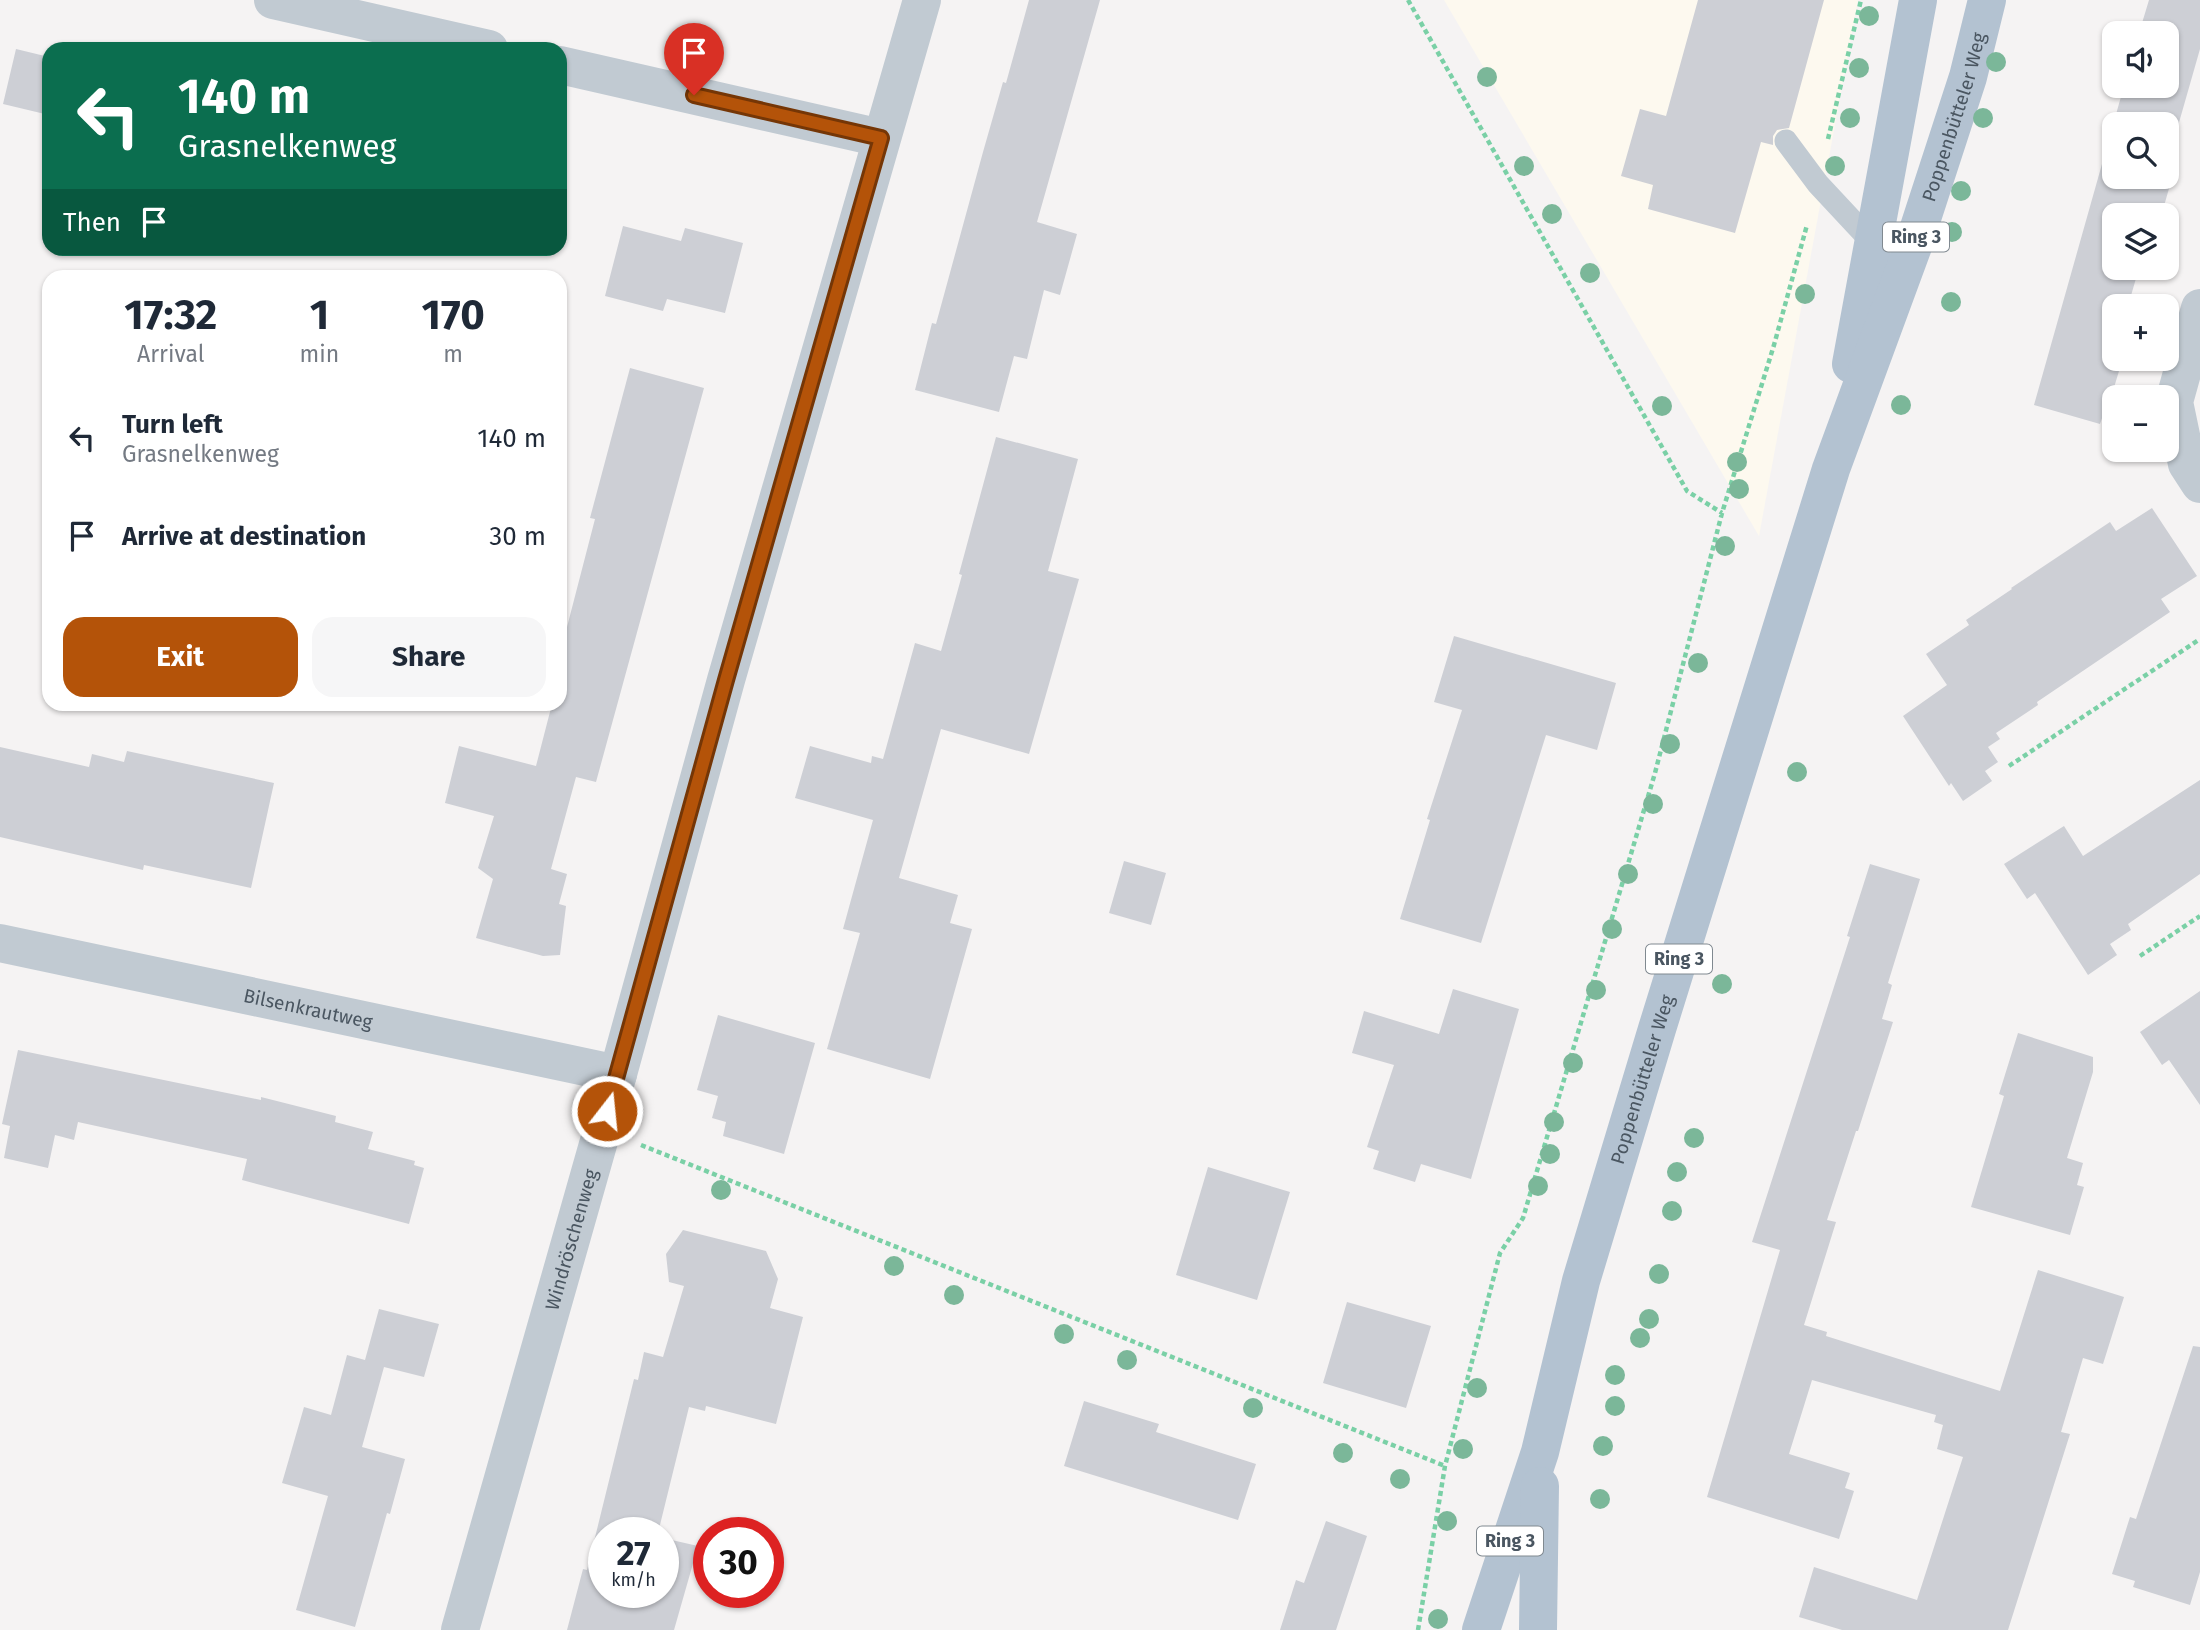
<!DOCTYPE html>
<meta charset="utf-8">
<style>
body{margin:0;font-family:"Fira Sans",sans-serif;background:#f6f6f7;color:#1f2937;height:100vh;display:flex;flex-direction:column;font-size:26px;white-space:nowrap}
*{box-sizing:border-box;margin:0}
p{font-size:23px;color:#747a83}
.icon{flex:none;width:38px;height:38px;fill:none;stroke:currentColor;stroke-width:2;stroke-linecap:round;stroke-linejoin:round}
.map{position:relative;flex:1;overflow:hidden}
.details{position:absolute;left:42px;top:270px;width:525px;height:441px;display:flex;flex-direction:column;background:#fff;border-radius:21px;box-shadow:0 2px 5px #0004}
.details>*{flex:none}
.banner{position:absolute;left:42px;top:42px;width:525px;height:214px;border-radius:21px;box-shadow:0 2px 5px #0004;background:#0b6e4f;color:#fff;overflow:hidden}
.buttons{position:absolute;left:2102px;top:21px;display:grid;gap:14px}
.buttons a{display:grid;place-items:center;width:77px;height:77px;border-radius:14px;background:#fff;box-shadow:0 2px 5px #0004;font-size:35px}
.speed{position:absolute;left:588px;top:1517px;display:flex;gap:14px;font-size:35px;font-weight:700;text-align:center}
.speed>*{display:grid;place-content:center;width:91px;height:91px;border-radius:50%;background:#fff;box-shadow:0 2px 5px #0004;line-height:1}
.speed small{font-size:18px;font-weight:400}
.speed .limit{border:10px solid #d22;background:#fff;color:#111}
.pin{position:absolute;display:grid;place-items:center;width:60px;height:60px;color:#fff;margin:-72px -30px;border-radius:50% 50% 50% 0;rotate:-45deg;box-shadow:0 0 7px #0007}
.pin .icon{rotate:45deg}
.me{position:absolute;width:77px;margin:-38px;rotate:16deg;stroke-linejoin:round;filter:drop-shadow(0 0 5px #0008)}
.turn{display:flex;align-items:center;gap:24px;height:147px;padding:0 21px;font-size:32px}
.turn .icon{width:91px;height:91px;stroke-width:2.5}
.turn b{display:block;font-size:49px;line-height:60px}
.then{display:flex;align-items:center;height:66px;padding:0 21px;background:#0003;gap:14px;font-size:26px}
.eta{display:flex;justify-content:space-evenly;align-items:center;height:119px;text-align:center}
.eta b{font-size:42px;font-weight:700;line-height:49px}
.primary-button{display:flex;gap:14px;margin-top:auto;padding:14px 21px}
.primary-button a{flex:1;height:80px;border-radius:21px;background:#b45309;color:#fff;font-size:28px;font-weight:700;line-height:80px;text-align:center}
.primary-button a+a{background:#f6f6f7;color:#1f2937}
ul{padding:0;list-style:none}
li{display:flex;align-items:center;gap:21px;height:98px;padding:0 21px}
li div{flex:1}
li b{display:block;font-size:26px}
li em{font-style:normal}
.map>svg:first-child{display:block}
.commercial{fill:#fdf9ef}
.building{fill:#cdcfd5}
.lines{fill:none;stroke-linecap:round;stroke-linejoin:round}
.path{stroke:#7ad0a6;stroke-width:4.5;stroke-dasharray:5 3.5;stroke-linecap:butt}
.service{stroke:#c1cad2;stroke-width:23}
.minor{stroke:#c1cad2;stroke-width:38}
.primary{stroke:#b3c2d1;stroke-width:38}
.tree{fill:#7bb799}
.route-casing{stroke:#753606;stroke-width:18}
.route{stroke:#b45309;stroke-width:12}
.labels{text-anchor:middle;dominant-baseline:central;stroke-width:6;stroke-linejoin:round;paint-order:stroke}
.shield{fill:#fff;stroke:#808990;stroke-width:2}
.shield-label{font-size:18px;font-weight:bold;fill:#4a5661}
.street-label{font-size:19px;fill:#4a5661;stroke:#fff}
</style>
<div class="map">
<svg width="2200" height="1630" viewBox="0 0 2200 1630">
<rect width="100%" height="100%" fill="#f5f3f3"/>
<!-- commercial -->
<path class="commercial" d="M 1444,0 L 1858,0 L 1759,536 Z"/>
<!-- building -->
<path class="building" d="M 1029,0 L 1100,0 L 1037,222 L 1077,234 L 1060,295 L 1044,290 L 1027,359 L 1014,356 L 999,412 L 915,390 L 932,323 L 936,324 L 983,152 L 1003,82 L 1006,83 Z
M 1698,0 L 1824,0 L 1789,128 L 1777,130 L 1773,136 L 1773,145 L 1761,142 L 1735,233 L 1648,209 L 1653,185 L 1621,176 L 1640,109 L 1666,116 Z
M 2149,0 L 2200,0 L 2200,49 L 2166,168 L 2166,124 L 2114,124 L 2114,177 L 2172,178 L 2162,213 L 2155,211 L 2154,215 L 2114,215 L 2114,268 L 2139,268 L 2128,306 L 2114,306 L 2114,356 L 2110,369 L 2119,371 L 2109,404 L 2107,404 L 2100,424 L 2034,405 L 2124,86 L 2166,86 L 2166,33 L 2139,33 Z
M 16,49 L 49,57 L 49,115 L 3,104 Z
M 623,226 L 681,241 L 685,228 L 743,243 L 725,313 L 667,299 L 663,311 L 605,296 Z
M 630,368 L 704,388 L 596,782 L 576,777 L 551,869 L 567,874 L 559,904 L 566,906 L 560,955 L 543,956 L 476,938 L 493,879 L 478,868 L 494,816 L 445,803 L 459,746 L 536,766 L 552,704 L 560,704 L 560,654 L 595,519 L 590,518 Z
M 996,437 L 1078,459 L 1048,571 L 1079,579 L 1029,754 L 941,729 L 899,878 L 958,895 L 950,923 L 972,929 L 930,1079 L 827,1049 L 860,933 L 843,929 L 873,820 L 795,798 L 810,746 L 871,763 L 872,756 L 883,759 L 915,643 L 941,651 L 962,575 L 959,574 Z
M 2152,508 L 2197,576 L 2161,599 L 2170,612 L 2037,702 L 2038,705 L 1996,733 L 2000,739 L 1988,747 L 1998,762 L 1985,771 L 1992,781 L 1963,801 L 1951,783 L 1949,786 L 1903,716 L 1947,685 L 1926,654 L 1969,625 L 1966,620 L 2012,589 L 2011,588 L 2110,522 L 2116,531 Z
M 1454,636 L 1616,683 L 1597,750 L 1546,735 L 1481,943 L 1400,919 L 1430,820 L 1427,819 L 1462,710 L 1434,702 Z
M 0,747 L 89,767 L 92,754 L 124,762 L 127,751 L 274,783 L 251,888 L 144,865 L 143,870 L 0,837 Z
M 2200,780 L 2200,874 L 2128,924 L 2131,930 L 2110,944 L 2117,955 L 2088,975 L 2035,893 L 2027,899 L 2004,864 L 2064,826 L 2083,856 Z
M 1124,861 L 1166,873 L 1151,925 L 1109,913 Z
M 1870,864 L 1920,879 L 1888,983 L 1892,985 L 1882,1019 L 1893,1022 L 1858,1131 L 1856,1131 L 1827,1220 L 1836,1222 L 1804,1325 L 1827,1332 L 1826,1336 L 2000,1391 L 2038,1270 L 2124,1297 L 2103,1364 L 2083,1358 L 2061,1432 L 2070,1434 L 2008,1630 L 1842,1630 L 1799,1617 L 1814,1567 L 1917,1600 L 1963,1457 L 1937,1449 L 1943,1425 L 1934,1422 L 1936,1415 L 1812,1380 L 1789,1454 L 1850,1473 L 1845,1488 L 1854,1491 L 1839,1539 L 1707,1497 L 1780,1250 L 1752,1242 L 1850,937 L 1847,936 Z
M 1453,989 L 1519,1009 L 1471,1179 L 1421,1164 L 1415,1182 L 1373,1169 L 1379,1151 L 1367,1147 L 1394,1065 L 1352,1053 L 1364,1011 L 1439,1034 Z
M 2200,991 L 2200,1105 L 2169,1060 L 2162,1065 L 2140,1032 Z
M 718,1015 L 815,1043 L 784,1154 L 723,1136 L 726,1122 L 712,1118 L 718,1096 L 697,1090 Z
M 2018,1033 L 2093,1057 L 2093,1072 L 2067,1158 L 2083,1163 L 2077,1185 L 2084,1187 L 2070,1235 L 1971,1207 L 2004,1096 L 1999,1094 Z
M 18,1050 L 261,1100 L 261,1097 L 336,1116 L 335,1122 L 373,1132 L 368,1149 L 415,1161 L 414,1165 L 424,1168 L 409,1224 L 242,1180 L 247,1159 L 78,1122 L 74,1140 L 55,1135 L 48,1168 L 4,1158 L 10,1126 L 2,1124 Z
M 1208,1167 L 1290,1192 L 1257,1300 L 1176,1275 Z
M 683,1230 L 766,1251 L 778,1279 L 770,1308 L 803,1317 L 776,1424 L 706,1406 L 705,1411 L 689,1407 L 658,1533 L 604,1533 L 604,1592 L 663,1592 L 663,1538 L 698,1546 L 674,1630 L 567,1630 L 583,1569 L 587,1570 L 634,1379 L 638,1380 L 644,1352 L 663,1357 L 684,1286 L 669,1282 L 666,1254 Z
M 1347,1302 L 1431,1326 L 1406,1408 L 1323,1383 Z
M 379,1309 L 439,1324 L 424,1377 L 384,1367 L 362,1447 L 405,1459 L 390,1514 L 387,1513 L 355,1627 L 296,1610 L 328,1496 L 282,1483 L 304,1407 L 331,1415 L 347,1355 L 365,1360 Z
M 2193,1346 L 2200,1347 L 2200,1572 L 2190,1605 L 2133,1587 L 2135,1581 L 2112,1574 L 2130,1517 L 2136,1519 Z
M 1084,1401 L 1159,1424 L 1156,1432 L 1256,1464 L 1238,1520 L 1064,1466 Z
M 1326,1521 L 1367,1536 L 1336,1630 L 1280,1630 L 1296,1580 L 1304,1583 Z"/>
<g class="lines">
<!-- path -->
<path class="path" d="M 1408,0 L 1687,491 L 1722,513
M 1828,139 L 1861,0
M 2009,766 L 2200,639
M 2140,956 L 2200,916
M 641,1145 L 1445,1466
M 1418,1630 L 1445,1466 L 1500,1253 L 1523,1218 L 1655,773 L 1722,513 L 1774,345 L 1807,225"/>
<!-- service -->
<path class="service" d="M 1786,141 L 1818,184 L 1873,243 L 1879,244"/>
<!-- minor -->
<g class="minor">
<path d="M 273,0 L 489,49"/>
<path d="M 560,65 L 881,138"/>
<path d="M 2200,308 L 2174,402 L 2187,464 L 2200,484"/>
<path id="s1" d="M 0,943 L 618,1074"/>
<path id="s2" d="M 460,1630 L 618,1074 L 726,680 L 922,0"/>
</g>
<!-- primary -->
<g class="primary">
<path d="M 1851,364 L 1918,0"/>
<path id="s3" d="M 1481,1630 L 1540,1452 L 1581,1281 L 1657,1029 L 1831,469 L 1912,249 L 1968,77 L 1987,0"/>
<path d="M 1538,1630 L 1540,1486"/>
</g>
</g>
<!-- trees -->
<g class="tree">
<circle cx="1869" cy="16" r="10"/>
<circle cx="1996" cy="62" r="10"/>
<circle cx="1859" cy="68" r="10"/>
<circle cx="1487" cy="77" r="10"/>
<circle cx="1850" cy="118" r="10"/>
<circle cx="1983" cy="118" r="10"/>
<circle cx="1524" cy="166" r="10"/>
<circle cx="1835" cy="166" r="10"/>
<circle cx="1961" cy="191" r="10"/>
<circle cx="1552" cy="214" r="10"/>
<circle cx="1952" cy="232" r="10"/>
<circle cx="1590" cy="273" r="10"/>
<circle cx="1805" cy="294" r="10"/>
<circle cx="1951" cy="302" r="10"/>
<circle cx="1901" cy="405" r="10"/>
<circle cx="1662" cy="406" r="10"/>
<circle cx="1737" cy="462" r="10"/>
<circle cx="1739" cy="489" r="10"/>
<circle cx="1725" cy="546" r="10"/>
<circle cx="1698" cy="663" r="10"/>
<circle cx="1670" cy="744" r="10"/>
<circle cx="1797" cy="772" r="10"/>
<circle cx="1653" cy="804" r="10"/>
<circle cx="1628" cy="874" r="10"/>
<circle cx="1612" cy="929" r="10"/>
<circle cx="1722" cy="984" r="10"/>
<circle cx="1596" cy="990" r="10"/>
<circle cx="1573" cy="1063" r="10"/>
<circle cx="1554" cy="1122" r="10"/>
<circle cx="1694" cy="1138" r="10"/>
<circle cx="1550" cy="1154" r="10"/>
<circle cx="1677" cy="1172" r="10"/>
<circle cx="1538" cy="1186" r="10"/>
<circle cx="721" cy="1190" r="10"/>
<circle cx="1672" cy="1211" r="10"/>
<circle cx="894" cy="1266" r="10"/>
<circle cx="1659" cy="1274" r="10"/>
<circle cx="954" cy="1295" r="10"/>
<circle cx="1649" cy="1319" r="10"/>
<circle cx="1064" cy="1334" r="10"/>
<circle cx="1640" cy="1338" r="10"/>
<circle cx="1127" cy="1360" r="10"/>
<circle cx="1615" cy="1375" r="10"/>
<circle cx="1477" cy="1388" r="10"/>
<circle cx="1615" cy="1406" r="10"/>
<circle cx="1253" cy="1408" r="10"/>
<circle cx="1603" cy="1446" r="10"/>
<circle cx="1463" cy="1449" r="10"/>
<circle cx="1343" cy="1453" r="10"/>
<circle cx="1400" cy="1479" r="10"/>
<circle cx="1600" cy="1499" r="10"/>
<circle cx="1447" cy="1521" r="10"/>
<circle cx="1438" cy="1619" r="10"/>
</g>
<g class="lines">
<defs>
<path id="route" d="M 607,1111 L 726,680 L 881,138 L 694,95"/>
</defs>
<!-- route casing -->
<use href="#route" class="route-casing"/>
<!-- route -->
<use href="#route" class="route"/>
</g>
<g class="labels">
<!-- shield labels -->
<g class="shield">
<rect x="1883" y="222.5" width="66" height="29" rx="5"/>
<rect x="1646" y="944.5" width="66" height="29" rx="5"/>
<rect x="1477" y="1526.5" width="66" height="29" rx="5"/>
</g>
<g class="shield-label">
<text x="1916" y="237">Ring 3</text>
<text x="1679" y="959">Ring 3</text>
<text x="1510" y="1541">Ring 3</text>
</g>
<!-- street labels -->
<g class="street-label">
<text stroke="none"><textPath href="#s3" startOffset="1586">Poppenbütteler Weg</textPath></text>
<text stroke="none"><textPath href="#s1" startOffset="315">Bilsenkrautweg</textPath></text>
<text stroke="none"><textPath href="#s3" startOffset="574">Poppenbütteler Weg</textPath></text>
<text stroke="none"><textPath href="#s2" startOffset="406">Windröschenweg</textPath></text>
</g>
</g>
</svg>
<div class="buttons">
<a><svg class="icon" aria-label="sound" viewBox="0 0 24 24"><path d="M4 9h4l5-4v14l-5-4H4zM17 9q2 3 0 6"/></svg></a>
<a><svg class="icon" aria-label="search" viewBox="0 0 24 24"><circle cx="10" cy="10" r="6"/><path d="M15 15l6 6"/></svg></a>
<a><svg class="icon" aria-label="layers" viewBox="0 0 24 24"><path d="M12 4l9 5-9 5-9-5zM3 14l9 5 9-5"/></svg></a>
<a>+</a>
<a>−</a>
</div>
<div class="speed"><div>27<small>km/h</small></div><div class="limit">30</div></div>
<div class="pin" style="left:694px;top:95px;background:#d93025"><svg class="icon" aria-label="arrive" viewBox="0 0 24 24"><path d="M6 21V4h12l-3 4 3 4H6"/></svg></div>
<svg class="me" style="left:607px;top:1111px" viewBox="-20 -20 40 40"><circle r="17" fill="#b45309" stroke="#fff" stroke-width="3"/><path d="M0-11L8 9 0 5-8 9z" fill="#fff"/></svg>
<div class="banner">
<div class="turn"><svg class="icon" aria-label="left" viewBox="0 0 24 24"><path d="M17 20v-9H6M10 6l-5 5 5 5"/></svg><div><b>140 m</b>Grasnelkenweg</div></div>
<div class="then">Then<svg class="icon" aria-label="arrive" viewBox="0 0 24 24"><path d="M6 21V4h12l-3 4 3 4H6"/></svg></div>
</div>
<section class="details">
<div class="eta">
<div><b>17:32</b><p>Arrival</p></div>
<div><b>1</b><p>min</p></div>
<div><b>170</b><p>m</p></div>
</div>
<ul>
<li><svg class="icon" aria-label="left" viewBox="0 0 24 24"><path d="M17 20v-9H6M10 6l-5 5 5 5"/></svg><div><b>Turn left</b><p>Grasnelkenweg</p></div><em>140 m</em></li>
<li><svg class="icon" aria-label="arrive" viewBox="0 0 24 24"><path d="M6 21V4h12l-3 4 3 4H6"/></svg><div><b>Arrive at destination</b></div><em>30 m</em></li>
</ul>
<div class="primary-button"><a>Exit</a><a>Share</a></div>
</section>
</div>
